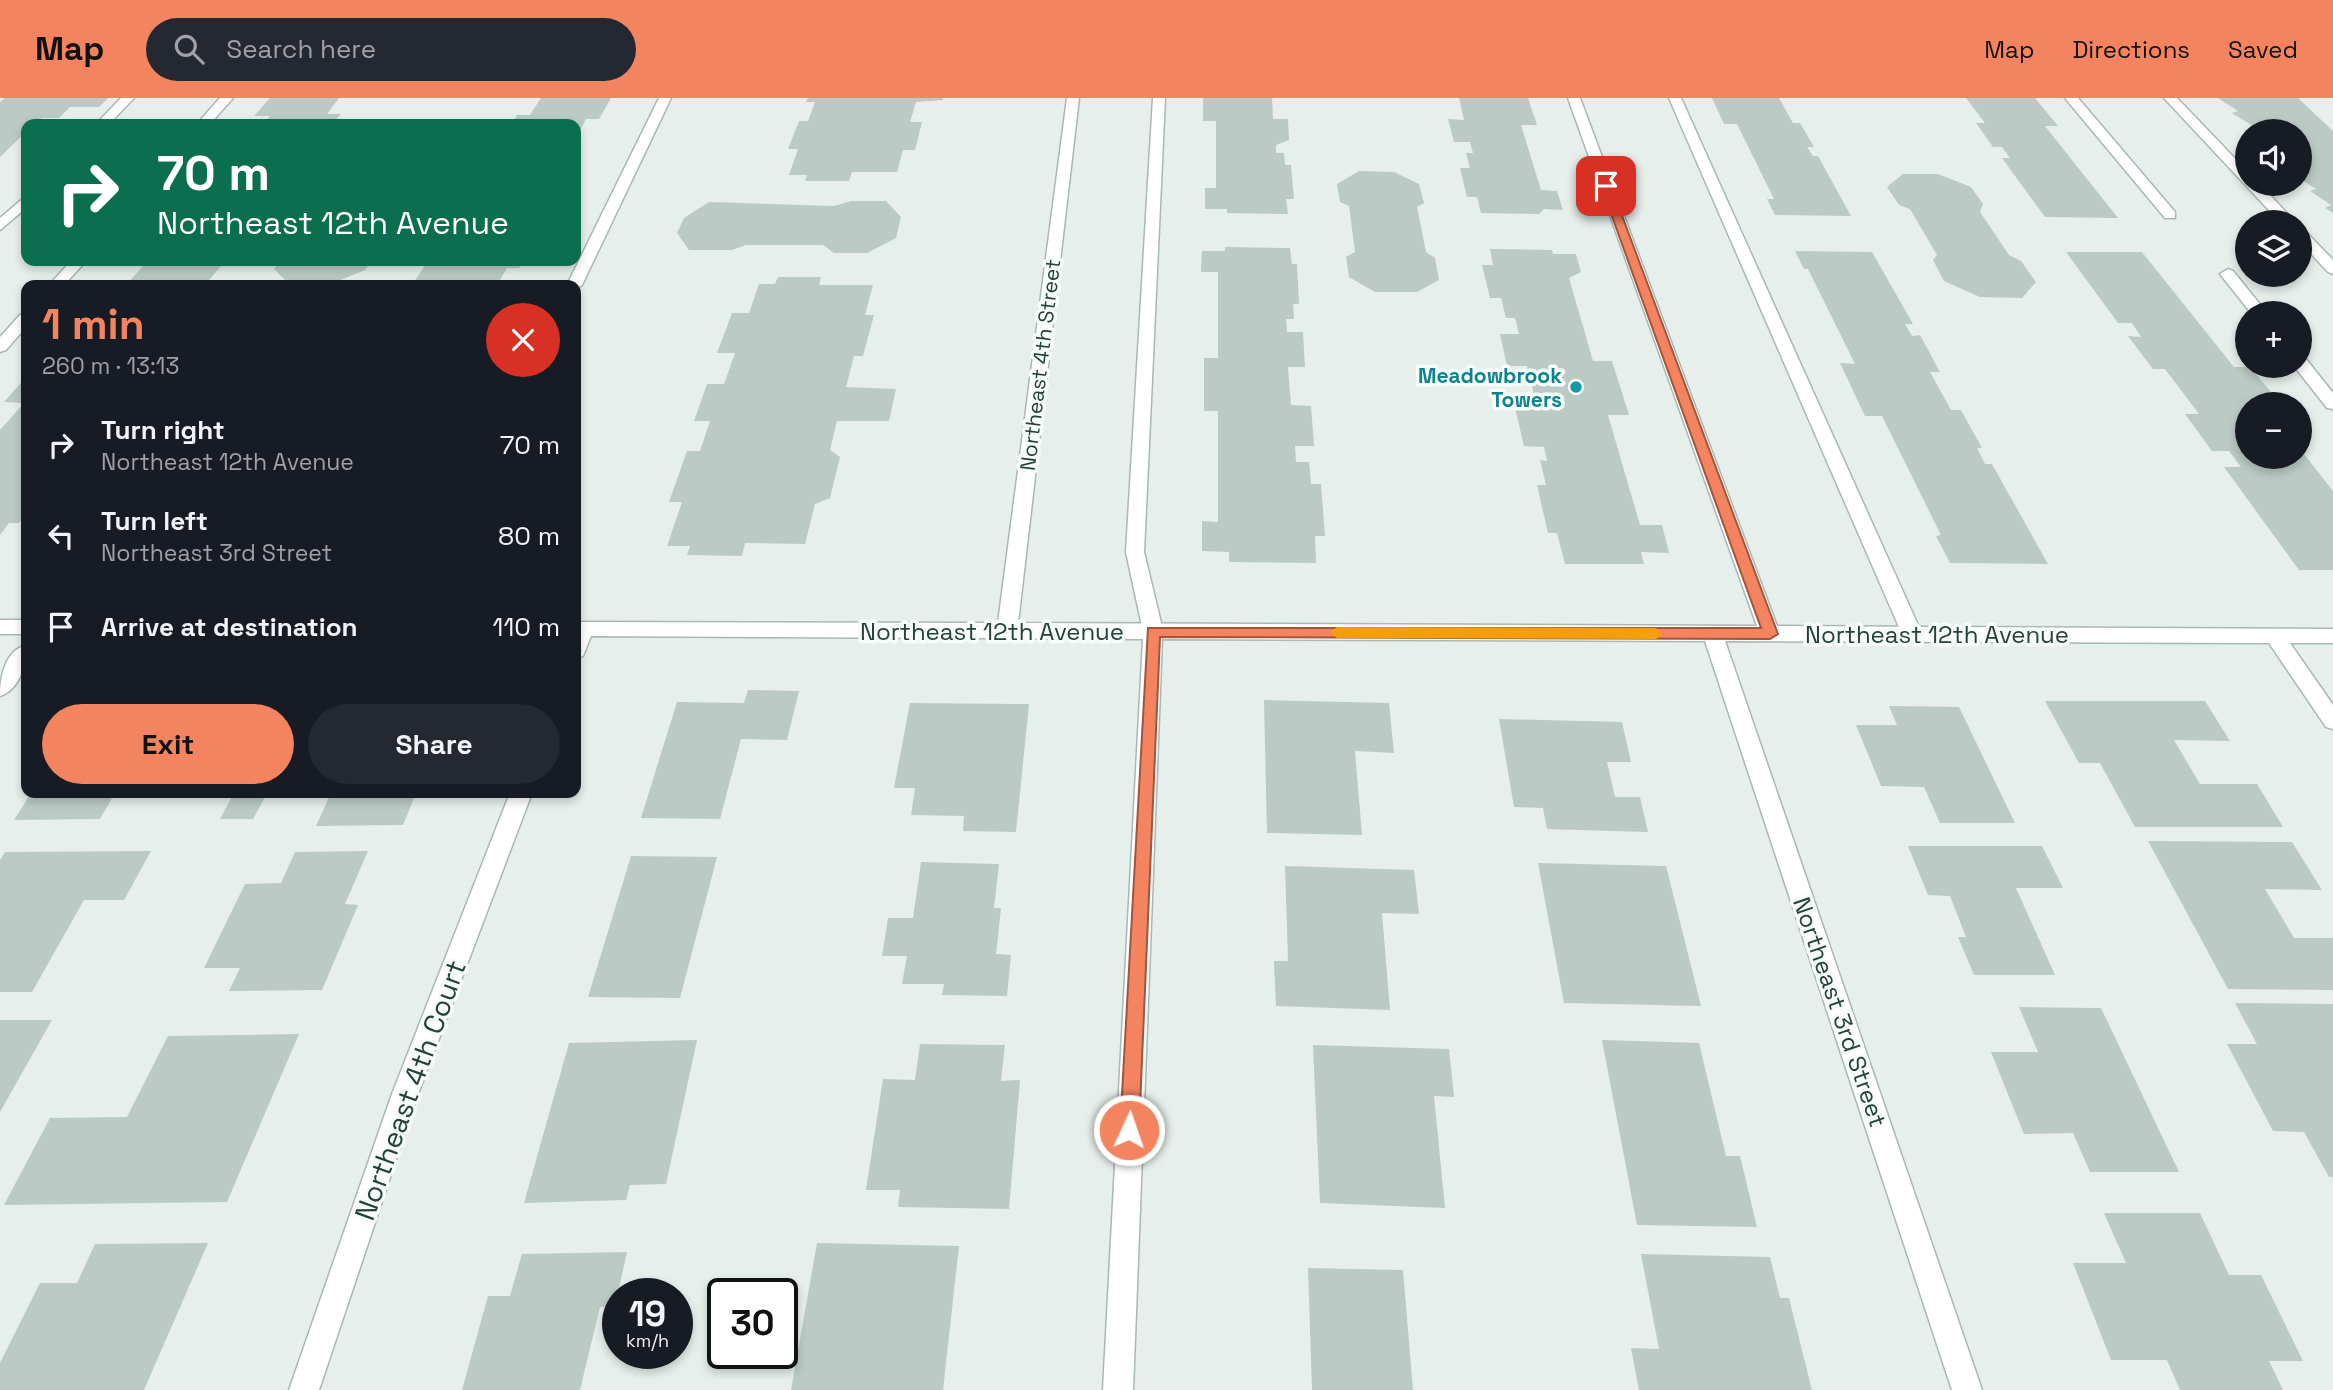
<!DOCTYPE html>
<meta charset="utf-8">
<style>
body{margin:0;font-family:"Space Grotesk",sans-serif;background:#242831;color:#f1f3f6;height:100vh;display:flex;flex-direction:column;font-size:26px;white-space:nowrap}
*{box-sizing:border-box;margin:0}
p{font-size:23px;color:#9ea1a6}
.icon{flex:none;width:38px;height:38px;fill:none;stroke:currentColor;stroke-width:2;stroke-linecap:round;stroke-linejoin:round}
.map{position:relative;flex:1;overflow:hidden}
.drawer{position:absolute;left:21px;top:182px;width:560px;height:518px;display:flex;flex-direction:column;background:#171b24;border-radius:14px;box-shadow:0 4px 10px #0003}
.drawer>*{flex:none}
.banner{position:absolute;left:21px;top:21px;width:560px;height:147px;border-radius:14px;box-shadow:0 4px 10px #0003;background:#0b6e4f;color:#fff;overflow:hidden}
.controls{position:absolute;left:2235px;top:21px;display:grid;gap:14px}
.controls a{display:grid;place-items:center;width:77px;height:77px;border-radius:50%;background:#171b24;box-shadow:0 4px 10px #0003;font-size:35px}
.speed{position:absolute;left:602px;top:1180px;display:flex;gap:14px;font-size:35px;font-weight:700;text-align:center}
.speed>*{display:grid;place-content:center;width:91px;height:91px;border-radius:50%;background:#171b24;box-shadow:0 4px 10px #0003;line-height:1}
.speed small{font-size:18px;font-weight:400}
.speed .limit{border:4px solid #111;border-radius:10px;background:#fff;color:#111}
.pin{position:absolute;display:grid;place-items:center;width:60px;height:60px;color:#fff;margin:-30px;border-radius:14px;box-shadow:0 4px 10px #0006}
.me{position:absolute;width:77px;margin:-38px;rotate:3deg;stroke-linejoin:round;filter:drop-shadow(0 0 5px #0008)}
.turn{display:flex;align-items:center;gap:24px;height:147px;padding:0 21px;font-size:32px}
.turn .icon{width:91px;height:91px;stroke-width:2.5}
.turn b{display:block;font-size:49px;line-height:60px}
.round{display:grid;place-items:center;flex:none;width:74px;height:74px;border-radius:37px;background:#242831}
.headline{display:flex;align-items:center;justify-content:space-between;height:119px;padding:0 21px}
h1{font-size:42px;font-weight:700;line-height:52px;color:#f4845f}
.cta{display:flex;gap:14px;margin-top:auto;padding:14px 21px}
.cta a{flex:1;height:80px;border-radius:42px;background:#f4845f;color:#111;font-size:28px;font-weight:700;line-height:80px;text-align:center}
.cta a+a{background:#242831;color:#f1f3f6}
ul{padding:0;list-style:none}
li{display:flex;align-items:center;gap:21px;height:91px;padding:0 21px}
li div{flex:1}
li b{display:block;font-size:26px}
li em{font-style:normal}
header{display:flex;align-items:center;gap:42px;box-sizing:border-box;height:98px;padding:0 35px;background:#f4845f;color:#111}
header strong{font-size:33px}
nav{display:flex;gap:38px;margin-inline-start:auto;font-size:24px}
.search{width:490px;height:63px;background:#242831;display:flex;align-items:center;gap:18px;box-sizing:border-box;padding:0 24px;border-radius:38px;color:#9ea1a6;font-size:26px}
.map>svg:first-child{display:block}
.building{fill:#bbcac4}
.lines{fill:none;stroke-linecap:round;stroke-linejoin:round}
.service-casing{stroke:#a8b8b2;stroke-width:3}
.minor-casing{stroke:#a8b8b2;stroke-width:3}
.service{fill:#fff;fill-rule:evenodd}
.minor{fill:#fff;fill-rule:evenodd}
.route{fill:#f4845f;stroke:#9f563e;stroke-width:2}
.slow{fill:#f59e0b}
.culture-dot{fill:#0f9aa8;stroke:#f7fbf9;stroke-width:2.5}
.labels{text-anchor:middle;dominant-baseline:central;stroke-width:7;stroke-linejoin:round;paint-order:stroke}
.far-street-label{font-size:21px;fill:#24423a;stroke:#f7fbf9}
.far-culture-label{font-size:21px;font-weight:bold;fill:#0d838f;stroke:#f7fbf9;text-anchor:end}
.street-label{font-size:24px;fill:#24423a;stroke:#f7fbf9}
.near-street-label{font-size:28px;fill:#24423a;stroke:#f7fbf9}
</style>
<header>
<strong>Map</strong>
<div class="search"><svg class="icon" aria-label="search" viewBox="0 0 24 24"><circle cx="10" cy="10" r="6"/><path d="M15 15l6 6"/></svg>Search here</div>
<nav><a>Map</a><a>Directions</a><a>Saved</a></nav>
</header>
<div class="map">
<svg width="2333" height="1292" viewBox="0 0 2333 1292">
<rect width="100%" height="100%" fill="#e6efeb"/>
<!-- building -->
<path class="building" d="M 5,0 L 108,0 L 99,9 L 70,9 L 59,20 L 42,20 L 35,26 L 26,26 L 26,34 L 0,59 L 0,4 Z
M 270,0 L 339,0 L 327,16 L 341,16 L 332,26 L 263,26 L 270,18 L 254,18 Z
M 541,0 L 611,0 L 599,21 L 586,21 L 576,39 L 576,26 L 512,26 L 517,17 L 530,17 Z
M 808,0 L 943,0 L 943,2 L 916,4 L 910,24 L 922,24 L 915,52 L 903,52 L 897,74 L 852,74 L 849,83 L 805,83 L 807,77 L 789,77 L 798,51 L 788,51 L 799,23 L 808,23 L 815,4 L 806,4 Z
M 1203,0 L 1272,0 L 1273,21 L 1288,21 L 1289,42 L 1276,47 L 1276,55 L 1284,55 L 1285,67 L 1291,67 L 1294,101 L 1286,101 L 1288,116 L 1227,115 L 1227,111 L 1205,111 L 1205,90 L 1216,90 L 1216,23 L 1203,23 Z
M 1459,0 L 1528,0 L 1537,27 L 1521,27 L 1541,92 L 1557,93 L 1563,112 L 1544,111 L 1539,116 L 1481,115 L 1477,99 L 1467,99 L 1460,70 L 1470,70 L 1466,55 L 1473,55 L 1470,44 L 1454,44 L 1448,21 L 1464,22 Z
M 1712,0 L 1779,0 L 1793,25 L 1800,25 L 1814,49 L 1807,49 L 1813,58 L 1818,58 L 1851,118 L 1775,117 L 1767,101 L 1774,101 L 1737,26 L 1724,26 Z
M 1966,0 L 2035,0 L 2058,28 L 2045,28 L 2118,120 L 2045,119 L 2002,60 L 2010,60 L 2002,49 L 1993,49 L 1976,25 L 1985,25 Z
M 2218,0 L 2298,0 L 2333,33 L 2333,115 L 2325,110 L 2331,107 L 2310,93 L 2316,91 L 2300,81 L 2300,33 L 2252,33 L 2248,31 L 2253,28 L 2232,15 L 2238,13 Z
M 1359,73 L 1394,74 L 1419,86 L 1424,105 L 1417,109 L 1426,154 L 1435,160 L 1439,182 L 1417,194 L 1375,194 L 1349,179 L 1346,159 L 1355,154 L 1349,108 L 1340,104 L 1337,86 Z
M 1903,76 L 1938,76 L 1971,89 L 1983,106 L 1980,114 L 2009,157 L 2021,163 L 2036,184 L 2022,200 L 1980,199 L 1944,183 L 1933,162 L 1937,157 L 1910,111 L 1899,107 L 1887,89 Z
M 851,103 L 886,103 L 901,119 L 896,140 L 867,155 L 834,155 L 823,147 L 746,147 L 732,152 L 689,152 L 677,135 L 684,120 L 709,104 L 834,108 Z
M 1225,149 L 1290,150 L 1292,166 L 1297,166 L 1299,206 L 1293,206 L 1294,221 L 1286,221 L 1287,234 L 1303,234 L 1305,269 L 1288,269 L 1291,307 L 1311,308 L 1314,348 L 1295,348 L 1296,364 L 1309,364 L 1311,386 L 1321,386 L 1325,438 L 1315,438 L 1316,465 L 1229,464 L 1229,454 L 1202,453 L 1202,423 L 1218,424 L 1218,313 L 1204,313 L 1204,260 L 1218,260 L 1218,174 L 1201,174 L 1202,153 L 1225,153 Z
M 1490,151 L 1552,152 L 1553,156 L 1576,156 L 1581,174 L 1569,180 L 1593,263 L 1612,263 L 1629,317 L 1608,317 L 1640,427 L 1662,427 L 1669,455 L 1641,454 L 1644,466 L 1565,466 L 1557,435 L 1548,435 L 1537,387 L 1546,387 L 1540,362 L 1547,363 L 1544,349 L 1524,348 L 1515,310 L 1537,310 L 1527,268 L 1507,268 L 1500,236 L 1519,236 L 1515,220 L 1506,220 L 1501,200 L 1490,200 L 1482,167 L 1493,167 Z
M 1795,153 L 1872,154 L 1913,226 L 1905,226 L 1912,238 L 1920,237 L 1940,274 L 1930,274 L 1951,312 L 1961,312 L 1982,350 L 1977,350 L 1985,366 L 1992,366 L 2048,466 L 1950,465 L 1936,438 L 1941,437 L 1882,318 L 1865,318 L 1840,265 L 1855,266 L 1808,171 L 1804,171 Z
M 2066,154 L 2142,154 L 2234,269 L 2250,269 L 2281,306 L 2247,306 L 2247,359 L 2300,359 L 2300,351 L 2333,393 L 2333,472 L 2299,472 L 2224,369 L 2241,369 L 2229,353 L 2212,353 L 2185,316 L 2199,316 L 2165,271 L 2153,271 L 2128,238 L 2141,239 L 2132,225 L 2118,225 Z
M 128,163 L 225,163 L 205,187 L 126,187 L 144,167 L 124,167 Z
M 280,163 L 371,163 L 365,172 L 328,187 L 290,187 L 274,171 Z
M 428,163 L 523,163 L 519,170 L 507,170 L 497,187 L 412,187 Z
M 778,179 L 821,179 L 819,187 L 873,187 L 865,217 L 874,217 L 863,258 L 854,258 L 846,289 L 896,291 L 889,323 L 837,323 L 830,352 L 840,359 L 830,400 L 815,406 L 805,446 L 745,445 L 742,458 L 687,457 L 690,448 L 667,448 L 682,404 L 669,404 L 687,353 L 700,353 L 710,323 L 694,323 L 707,286 L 724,286 L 735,255 L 717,255 L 732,215 L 749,215 L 759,186 L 775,186 Z
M 26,279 L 26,416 L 19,425 L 9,425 L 0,437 L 0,332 L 24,305 L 4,304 Z
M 748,592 L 799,593 L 787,642 L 741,641 L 720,721 L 641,720 L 677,604 L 744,605 Z
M 1264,602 L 1389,605 L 1394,655 L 1355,653 L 1362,737 L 1267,735 Z
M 2045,603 L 2205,603 L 2230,643 L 2174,642 L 2200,686 L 2257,686 L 2283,729 L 2135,729 L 2100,665 L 2079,665 Z
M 910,605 L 1029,606 L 1016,734 L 963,733 L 964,718 L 911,717 L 915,690 L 894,690 Z
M 1889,608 L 1959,609 L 2015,725 L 1940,725 L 1924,689 L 1881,688 L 1856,627 L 1897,627 Z
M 1499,621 L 1622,624 L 1631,664 L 1607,664 L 1615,699 L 1640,699 L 1648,734 L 1547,731 L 1543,710 L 1514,709 Z
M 31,695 L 115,695 L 100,721 L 14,722 Z
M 234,695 L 267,695 L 253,721 L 220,721 Z
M 331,695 L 416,695 L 403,727 L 316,728 Z
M 2148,743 L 2292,744 L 2322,792 L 2265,791 L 2294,840 L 2333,840 L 2333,892 L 2228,891 Z
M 1908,748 L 2042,748 L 2063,790 L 2016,790 L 2055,877 L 1974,877 L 1958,839 L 1966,839 L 1950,798 L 1928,797 Z
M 151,753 L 124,802 L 84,802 L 32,894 L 0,894 L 0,762 L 5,754 Z
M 368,753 L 345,806 L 358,807 L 322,892 L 229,893 L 240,870 L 204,870 L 245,786 L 281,785 L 295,754 Z
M 631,758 L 717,759 L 680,900 L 588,899 Z
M 921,764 L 999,766 L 994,810 L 1001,810 L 996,856 L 1011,857 L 1007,898 L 942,897 L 944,886 L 902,886 L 907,858 L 882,858 L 888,820 L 913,820 Z
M 1538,765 L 1666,768 L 1701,908 L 1564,905 Z
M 1285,768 L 1414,772 L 1419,816 L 1382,815 L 1390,912 L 1276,908 L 1274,863 L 1288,863 Z
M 2235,905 L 2333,906 L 2333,1079 L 2329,1079 L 2304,1034 L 2273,1033 L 2227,946 L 2257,946 Z
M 2019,909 L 2101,910 L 2179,1074 L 2090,1074 L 2073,1035 L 2024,1036 L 1991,954 L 2038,954 Z
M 0,922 L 52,922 L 0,1014 Z
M 299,936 L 227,1104 L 4,1107 L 50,1020 L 127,1019 L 168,938 Z
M 697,942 L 666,1086 L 630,1087 L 626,1102 L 524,1105 L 569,945 Z
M 1602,942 L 1699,945 L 1726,1058 L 1740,1058 L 1757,1129 L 1637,1127 Z
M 920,946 L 1005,947 L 1001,983 L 1020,982 L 1009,1111 L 898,1109 L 900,1092 L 866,1092 L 883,981 L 915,982 Z
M 1313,947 L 1449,951 L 1454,999 L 1434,998 L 1445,1110 L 1320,1105 Z
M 2104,1115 L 2200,1115 L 2229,1177 L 2261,1177 L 2303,1263 L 2269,1263 L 2283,1292 L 2180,1292 L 2167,1262 L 2111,1262 L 2073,1165 L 2126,1165 Z
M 208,1145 L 144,1292 L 0,1292 L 0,1265 L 40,1185 L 77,1185 L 95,1146 Z
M 817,1145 L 959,1148 L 943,1292 L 791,1292 Z
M 627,1154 L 615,1208 L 600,1209 L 580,1292 L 462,1292 L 488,1198 L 510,1198 L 522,1156 Z
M 1641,1156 L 1770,1159 L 1780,1200 L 1789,1200 L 1812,1292 L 1639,1292 L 1631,1250 L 1659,1251 Z
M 1308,1170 L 1403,1172 L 1413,1292 L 1312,1292 Z"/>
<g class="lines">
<defs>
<path id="service" d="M 121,0 L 134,0 L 109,26 L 96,26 Z
M 220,0 L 233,0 L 210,26 L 197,26 Z
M 1153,0 L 1165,0 L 1144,454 L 1163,533 L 1153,540 L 1143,533 L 1126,454 Z
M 1669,0 L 1681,0 L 1922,536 L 1919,541 L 1912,543 L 1902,536 Z
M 2065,0 L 2078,0 L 2175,114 L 2175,120 L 2165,120 Z
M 26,98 L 26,110 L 0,132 L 0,120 Z
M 71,163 L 86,163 L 64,187 L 49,187 Z
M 2228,171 L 2233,173 L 2267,215 L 2251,215 L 2220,176 Z
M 26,215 L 26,229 L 6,252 L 0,254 L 0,239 L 20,217 Z
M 2300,260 L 2306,261 L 2333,295 L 2333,311 L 2327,310 L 2294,268 L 2300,268 Z"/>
<path id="minor" d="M 659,0 L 671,0 L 582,187 L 576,191 L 576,187 L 567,187 Z
M 1067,0 L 1079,0 L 1018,525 L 1757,528 L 1568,0 L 1580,0 L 1777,528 L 2333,531 L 2333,545 L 2290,545 L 2333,607 L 2333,631 L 2326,629 L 2269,545 L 1725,543 L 1982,1292 L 1952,1292 L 1705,543 L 1162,541 L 1133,1292 L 1103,1292 L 1143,541 L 591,538 L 583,558 L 576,560 L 576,524 L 998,525 Z
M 2164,0 L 2177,0 L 2247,73 L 2247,86 L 2260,86 L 2295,124 L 2280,124 Z
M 2300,132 L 2305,133 L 2333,162 L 2333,176 L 2328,174 L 2300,144 Z
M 0,522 L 26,522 L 26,536 L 0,536 Z
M 26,547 C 26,565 21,591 0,598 C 0,579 5,553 26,547 Z
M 510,695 L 532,695 L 418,996 L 319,1292 L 289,1292 L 392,996 Z"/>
</defs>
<!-- service casing -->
<use href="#service" class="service-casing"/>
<!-- minor casing -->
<use href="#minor" class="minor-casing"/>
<!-- service -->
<use href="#service" class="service"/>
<!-- minor -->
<use href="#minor" class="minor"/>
</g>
<!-- route -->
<path class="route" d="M 1606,85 L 1611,88 L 1778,536 L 1770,541 L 1160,539 L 1139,1032 L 1136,1039 L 1129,1042 L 1123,1039 L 1120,1032 L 1148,530 L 1761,530 L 1601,88 Z"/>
<!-- slow -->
<path class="slow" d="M 1337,529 L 1656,530 L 1663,536 L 1656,541 L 1337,540 L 1330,534 Z"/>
<!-- markers -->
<circle class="culture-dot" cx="1576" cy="289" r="7"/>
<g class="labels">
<!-- far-street labels -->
<g class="far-street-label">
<text transform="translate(1040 267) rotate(-83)">Northeast 4th Street</text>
</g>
<!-- far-culture labels -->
<g class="far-culture-label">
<text x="1562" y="277">Meadowbrook<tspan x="1562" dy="24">Towers</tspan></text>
</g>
<!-- street labels -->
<g class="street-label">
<text x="992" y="533">Northeast 12th Avenue</text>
<text x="1937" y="536">Northeast 12th Avenue</text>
<text transform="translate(1840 914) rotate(71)">Northeast 3rd Street</text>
</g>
<!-- near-street labels -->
<g class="near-street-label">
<text transform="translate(410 992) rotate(-70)">Northeast 4th Court</text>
</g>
</g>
</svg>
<div class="controls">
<a><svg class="icon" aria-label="sound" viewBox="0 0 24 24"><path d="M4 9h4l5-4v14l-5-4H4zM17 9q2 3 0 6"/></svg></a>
<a><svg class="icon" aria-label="layers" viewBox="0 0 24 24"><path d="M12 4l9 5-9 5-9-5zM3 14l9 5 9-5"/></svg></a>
<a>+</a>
<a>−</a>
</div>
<div class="speed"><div>19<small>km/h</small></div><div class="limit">30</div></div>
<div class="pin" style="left:1606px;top:88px;background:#d93025"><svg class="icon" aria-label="arrive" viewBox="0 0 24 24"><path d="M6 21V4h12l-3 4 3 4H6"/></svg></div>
<svg class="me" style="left:1129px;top:1032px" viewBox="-20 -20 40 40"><circle r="17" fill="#f4845f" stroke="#fff" stroke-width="3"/><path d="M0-11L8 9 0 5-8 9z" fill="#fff"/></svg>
<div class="banner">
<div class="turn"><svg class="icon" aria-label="right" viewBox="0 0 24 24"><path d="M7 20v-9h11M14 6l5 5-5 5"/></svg><div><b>70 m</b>Northeast 12th Avenue</div></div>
</div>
<section class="drawer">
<div class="headline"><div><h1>1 min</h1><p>260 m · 13:13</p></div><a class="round" style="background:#d93025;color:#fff"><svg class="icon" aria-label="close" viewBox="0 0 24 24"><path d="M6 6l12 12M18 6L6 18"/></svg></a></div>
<ul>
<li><svg class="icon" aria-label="right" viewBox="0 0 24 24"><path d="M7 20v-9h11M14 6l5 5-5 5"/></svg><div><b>Turn right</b><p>Northeast 12th Avenue</p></div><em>70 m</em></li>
<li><svg class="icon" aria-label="left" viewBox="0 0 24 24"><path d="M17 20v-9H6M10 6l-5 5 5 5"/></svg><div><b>Turn left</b><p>Northeast 3rd Street</p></div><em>80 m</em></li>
<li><svg class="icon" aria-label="arrive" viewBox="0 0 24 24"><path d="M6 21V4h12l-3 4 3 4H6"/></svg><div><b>Arrive at destination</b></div><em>110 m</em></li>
</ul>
<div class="cta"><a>Exit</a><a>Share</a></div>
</section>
</div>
